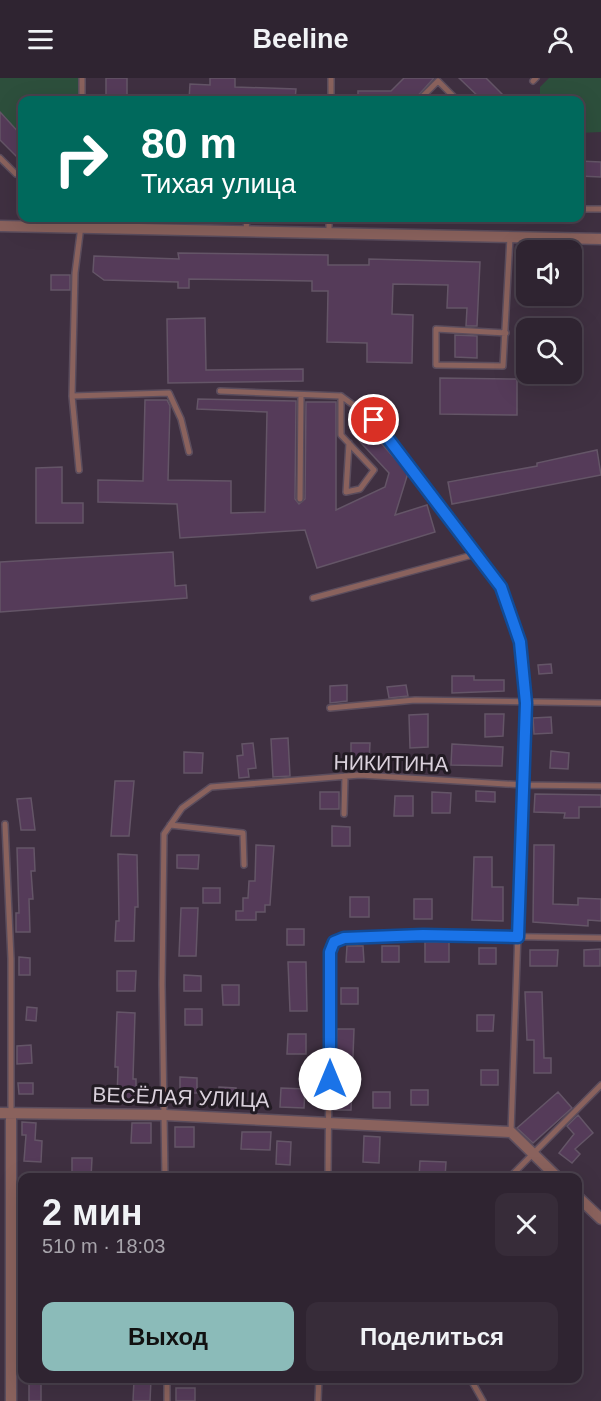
<!DOCTYPE html>
<html lang="ru">
<meta charset="utf-8">
<style>
body{margin:0;font-family:Arial,sans-serif;background:#372c39;color:#f1f3f6;height:100vh;display:flex;flex-direction:column;font-size:22px;white-space:nowrap}
*{box-sizing:border-box;margin:0}
p{font-size:20px;color:#a7a4ab}
.icon{flex:none;width:33px;height:33px;fill:none;stroke:currentColor;stroke-width:2;stroke-linecap:round;stroke-linejoin:round}
.map{position:relative;flex:1;overflow:hidden}
.side{position:absolute;left:18px;top:1095px;width:564px;height:210px;display:flex;flex-direction:column;background:#2f2431;border-radius:12px;box-shadow:0 6px 24px #0002,0 0 0 2px #4a414d}
.side>*{flex:none}
.guide{position:absolute;left:18px;top:18px;width:566px;height:126px;border-radius:12px;box-shadow:0 6px 24px #0002,0 0 0 2px #4a414d;background:#00695c;color:#fff;overflow:hidden}
.controls{position:absolute;left:516px;top:162px;display:grid;gap:12px}
.controls a{display:grid;place-items:center;width:66px;height:66px;border-radius:12px;background:#2f2431;box-shadow:0 6px 24px #0002,0 0 0 2px #4a414d;font-size:30px}
.pin{position:absolute;display:grid;place-items:center;width:51px;height:51px;color:#fff;margin:-26px;border:3px solid #fff;border-radius:50%;box-shadow:0 2px 6px #0007}
.me{position:absolute;width:66px;margin:-33px;rotate:0deg;stroke-linejoin:round;filter:drop-shadow(0 0 4px #0008)}
.turn{display:flex;align-items:center;gap:21px;height:126px;padding:0 24px;font-size:27px}
.turn .icon{width:78px;height:78px;stroke-width:2.5}
.turn b{display:block;font-size:42px;line-height:51px}
.round{display:grid;place-items:center;flex:none;width:63px;height:63px;border-radius:12px;background:#372c39}
.overview{display:flex;align-items:center;justify-content:space-between;height:102px;padding:0 24px}
h1{font-size:36px;font-weight:700;line-height:45px}
.primary-button{display:flex;gap:12px;margin-top:auto;padding:12px 24px}
.primary-button a{flex:1;height:69px;border-radius:12px;background:#8bbbb9;color:#111;font-size:24px;font-weight:700;line-height:69px;text-align:center}
.primary-button a+a{background:#372c39;color:#f1f3f6}
header{display:flex;justify-content:space-between;align-items:center;height:78px;padding:0 24px;background:#2f2431;font-size:27px;font-weight:700}
.map>svg:first-child{display:block}
.green{fill:#2d4f3c}
.building{fill:#553b59;stroke:#645567;stroke-width:1.5}
.lines{fill:none;stroke-linecap:round;stroke-linejoin:round}
.lane-casing{stroke:#5b4d5d;stroke-width:8}
.street-casing{stroke:#5b4d5d;stroke-width:13}
.lane{stroke:#8a625d;stroke-width:5}
.street{stroke:#8a625d;stroke-width:10}
.route-casing{stroke:#114b97;stroke-width:15}
.route{stroke:#1a73e8;stroke-width:10}
.labels{text-anchor:middle;dominant-baseline:central;stroke-width:6;stroke-linejoin:round;paint-order:stroke}
.street-label{font-size:21px;fill:#dad1dc;stroke:#221b23}
</style>
<header><svg class="icon" aria-label="menu" viewBox="0 0 24 24"><path d="M4 6h16M4 12h16M4 18h16"/></svg>Beeline<svg class="icon" aria-label="person" viewBox="0 0 24 24"><circle cx="12" cy="8" r="4"/><path d="M4 21q1-7 8-7t8 7"/></svg></header>
<div class="map">
<svg width="601" height="1323" viewBox="0 0 601 1323">
<rect width="100%" height="100%" fill="#3f3041"/>
<!-- green -->
<path class="green" d="M 0,0 L 82,0 L 82,22 L 22,22 L 22,58 L 0,34 Z
M 549,0 L 601,0 L 601,54 L 579,55 L 579,22 L 540,22 L 540,9 Z"/>
<!-- building -->
<path class="building" d="M 106,0 L 127,0 L 127,22 L 106,22 Z
M 210,0 L 235,0 L 235,9 L 296,11 L 295,22 L 189,22 L 190,6 L 210,7 Z
M 404,0 L 434,0 L 414,22 L 358,22 L 358,13 L 391,13 Z
M 459,0 L 486,0 L 508,22 L 482,22 Z
M 0,34 L 22,58 L 22,84 L 0,62 Z
M 579,83 L 601,84 L 601,99 L 579,98 Z
M 178,175 L 328,177 L 328,187 L 369,187 L 369,181 L 480,184 L 477,248 L 466,248 L 467,230 L 447,230 L 448,207 L 393,206 L 392,236 L 413,237 L 412,285 L 367,284 L 367,265 L 327,264 L 328,213 L 312,213 L 312,203 L 189,201 L 189,210 L 178,210 L 178,204 L 104,202 L 93,194 L 94,178 L 179,181 Z
M 51,197 L 70,197 L 70,212 L 51,212 Z
M 205,240 L 206,292 L 303,291 L 303,303 L 168,305 L 167,241 Z
M 455,257 L 477,258 L 477,280 L 455,279 Z
M 440,300 L 517,301 L 517,337 L 440,336 Z
M 198,321 L 296,323 L 295,421 L 299,426 L 305,421 L 306,324 L 336,324 L 336,432 L 385,409 L 389,395 L 351,354 L 362,344 L 408,395 L 395,437 L 427,427 L 435,454 L 317,490 L 305,452 L 180,460 L 177,426 L 98,424 L 98,402 L 143,403 L 145,322 L 167,322 L 170,328 L 168,402 L 231,403 L 231,435 L 265,434 L 267,334 L 197,331 Z
M 597,372 L 601,397 L 452,426 L 448,404 L 537,388 L 537,385 Z
M 62,389 L 62,425 L 83,425 L 83,445 L 36,445 L 36,390 Z
M 173,474 L 175,508 L 186,507 L 187,520 L 0,534 L 0,484 Z
M 551,586 L 552,595 L 539,596 L 538,587 Z
M 452,598 L 474,598 L 474,602 L 504,602 L 504,613 L 452,615 Z
M 347,607 L 347,623 L 330,625 L 330,608 Z
M 406,607 L 408,618 L 389,620 L 387,609 Z
M 428,636 L 428,669 L 410,670 L 409,637 Z
M 485,636 L 504,636 L 503,658 L 485,659 Z
M 551,639 L 552,655 L 534,656 L 533,640 Z
M 288,660 L 290,698 L 273,699 L 271,661 Z
M 253,665 L 256,690 L 248,691 L 249,699 L 239,700 L 237,678 L 243,677 L 242,666 Z
M 351,665 L 370,665 L 369,685 L 351,685 Z
M 452,666 L 503,669 L 502,688 L 451,687 Z
M 551,673 L 569,675 L 568,691 L 550,690 Z
M 184,674 L 203,675 L 202,695 L 184,695 Z
M 115,703 L 134,703 L 129,758 L 111,758 Z
M 476,713 L 495,714 L 495,724 L 476,723 Z
M 320,714 L 339,714 L 339,731 L 320,731 Z
M 432,714 L 451,715 L 450,735 L 432,735 Z
M 535,716 L 601,717 L 601,729 L 579,729 L 579,740 L 564,740 L 565,735 L 534,734 Z
M 395,718 L 413,718 L 413,738 L 394,738 Z
M 31,720 L 35,752 L 21,752 L 17,721 Z
M 332,748 L 350,749 L 350,768 L 332,768 Z
M 256,767 L 274,768 L 270,827 L 265,827 L 265,834 L 256,834 L 256,842 L 236,842 L 236,833 L 243,833 L 243,820 L 248,820 L 249,803 L 255,803 Z
M 534,767 L 554,767 L 553,826 L 578,827 L 578,820 L 601,821 L 601,843 L 588,842 L 588,848 L 533,844 Z
M 17,770 L 34,770 L 35,793 L 31,793 L 33,821 L 29,821 L 30,854 L 16,854 L 16,835 L 19,835 Z
M 118,776 L 137,777 L 138,829 L 135,829 L 134,863 L 115,863 L 116,843 L 119,843 Z
M 177,777 L 199,777 L 198,791 L 177,790 Z
M 474,779 L 492,779 L 492,809 L 503,809 L 503,843 L 472,842 Z
M 203,810 L 220,810 L 220,825 L 203,825 Z
M 350,819 L 369,819 L 369,839 L 350,839 Z
M 414,821 L 432,821 L 432,841 L 414,841 Z
M 181,830 L 198,830 L 196,878 L 179,878 Z
M 287,851 L 304,851 L 304,867 L 287,867 Z
M 425,864 L 449,864 L 449,884 L 425,884 Z
M 347,868 L 363,868 L 364,884 L 346,884 Z
M 382,868 L 399,868 L 399,884 L 382,884 Z
M 479,870 L 496,870 L 496,886 L 479,886 Z
M 600,871 L 600,888 L 584,888 L 584,872 Z
M 530,872 L 558,872 L 557,888 L 530,888 Z
M 19,879 L 30,880 L 30,897 L 19,897 Z
M 288,884 L 306,884 L 307,933 L 290,933 Z
M 117,893 L 136,893 L 135,913 L 117,913 Z
M 184,897 L 201,898 L 201,913 L 184,913 Z
M 222,907 L 239,907 L 239,927 L 223,927 Z
M 341,910 L 358,910 L 358,926 L 341,926 Z
M 525,914 L 542,914 L 544,980 L 551,980 L 551,995 L 534,995 L 534,962 L 527,962 Z
M 27,929 L 37,930 L 36,943 L 26,942 Z
M 185,931 L 202,931 L 202,947 L 185,947 Z
M 117,934 L 135,935 L 133,1001 L 136,1001 L 136,1022 L 117,1022 L 118,989 L 115,989 Z
M 477,937 L 494,937 L 493,953 L 477,953 Z
M 337,951 L 354,951 L 351,1032 L 334,1032 Z
M 288,956 L 306,956 L 306,976 L 287,976 Z
M 31,967 L 32,985 L 17,986 L 17,968 Z
M 481,992 L 498,992 L 498,1007 L 481,1007 Z
M 180,999 L 197,1000 L 197,1015 L 180,1015 Z
M 18,1005 L 33,1005 L 33,1016 L 19,1016 Z
M 219,1009 L 236,1010 L 235,1025 L 218,1025 Z
M 281,1010 L 305,1011 L 304,1030 L 280,1029 Z
M 411,1012 L 428,1012 L 428,1027 L 411,1027 Z
M 373,1014 L 390,1014 L 390,1030 L 373,1030 Z
M 558,1014 L 572,1030 L 533,1065 L 517,1050 Z
M 578,1037 L 593,1055 L 575,1071 L 580,1076 L 572,1085 L 559,1075 L 574,1056 L 567,1048 Z
M 22,1044 L 36,1045 L 35,1062 L 42,1063 L 41,1084 L 24,1083 L 26,1057 L 22,1057 Z
M 132,1045 L 151,1045 L 151,1065 L 131,1065 Z
M 175,1049 L 194,1049 L 194,1069 L 175,1069 Z
M 242,1054 L 271,1054 L 270,1072 L 241,1071 Z
M 364,1058 L 380,1059 L 379,1085 L 363,1084 Z
M 277,1063 L 291,1064 L 290,1087 L 276,1086 Z
M 72,1080 L 92,1080 L 91,1100 L 72,1100 Z
M 420,1083 L 446,1084 L 445,1100 L 419,1100 Z
M 29,1300 L 41,1300 L 41,1323 L 29,1323 Z
M 134,1302 L 151,1302 L 150,1323 L 133,1323 Z
M 176,1310 L 195,1310 L 195,1323 L 176,1323 Z"/>
<g class="lines">
<defs>
<path id="lane" d="M 533,3 L 536,0
M 82,22 L 82,0
M 331,22 L 331,0
M 419,22 L 438,3 L 457,22
M 0,80 L 16,96 L 22,96
M 579,131 L 601,131
M 246,152 L 247,140
M 329,156 L 329,140
M 506,255 L 436,251 L 436,287 L 503,288 L 510,159
M 220,313 L 341,318
M 72,318 L 169,315 L 181,341 L 189,374
M 341,318 L 374,342 L 501,509 L 520,563 L 526,625 L 511,1054
M 341,318 L 341,357 L 374,392 L 360,411 L 346,414 L 349,365
M 79,392 L 72,318 L 75,195 L 82,140
M 300,421 L 301,317
M 313,520 L 476,476
M 330,630 L 415,622 L 601,625
M 344,736 L 345,698
M 5,746 L 11,881 L 11,1035
M 170,747 L 243,755 L 244,787
M 165,1100 L 162,906 L 164,756 L 182,730 L 211,709 L 360,697 L 523,707 L 601,708
M 328,1100 L 330,874 L 334,864 L 344,860 L 423,857 L 601,860
M 509,1100 L 601,1007
M 167,1300 L 167,1323
M 470,1300 L 483,1323
M 318,1323 L 319,1300"/>
<path id="street" d="M 0,148 L 601,161
M 0,1035 L 165,1037 L 511,1054 L 558,1100
M 578,1119 L 601,1141
M 11,1323 L 11,1035"/>
</defs>
<!-- lane casing -->
<use href="#lane" class="lane-casing"/>
<!-- street casing -->
<use href="#street" class="street-casing"/>
<!-- lane -->
<use href="#lane" class="lane"/>
<!-- street -->
<use href="#street" class="street"/>
</g>
<g class="lines">
<defs>
<path id="route" d="M 330,1001 L 330,874 L 334,864 L 344,860 L 423,857 L 518,859 L 526,625 L 520,564 L 501,509 L 374,342"/>
</defs>
<!-- route casing -->
<use href="#route" class="route-casing"/>
<!-- route -->
<use href="#route" class="route"/>
</g>
<g class="labels">
<!-- street labels -->
<g class="street-label">
<text transform="translate(391 685) rotate(1)">НИКИТИНА</text>
<text transform="translate(181 1019) rotate(2)">ВЕСЁЛАЯ УЛИЦА</text>
</g>
</g>
</svg>
<div class="controls">
<a><svg class="icon" aria-label="sound" viewBox="0 0 24 24"><path d="M4 9h4l5-4v14l-5-4H4zM17 9q2 3 0 6"/></svg></a>
<a><svg class="icon" aria-label="search" viewBox="0 0 24 24"><circle cx="10" cy="10" r="6"/><path d="M15 15l6 6"/></svg></a>
</div>
<div class="pin" style="left:374px;top:342px;background:#d93025"><svg class="icon" aria-label="arrive" viewBox="0 0 24 24"><path d="M6 21V4h12l-3 4 3 4H6"/></svg></div>
<svg class="me" style="left:330px;top:1001px" viewBox="-20 -20 40 40"><circle r="19" fill="#fff"/><path d="M0-13L10 11 0 6-10 11z" fill="#1a73e8"/></svg>
<div class="guide">
<div class="turn"><svg class="icon" aria-label="right" viewBox="0 0 24 24"><path d="M7 20v-9h11M14 6l5 5-5 5"/></svg><div><b>80 m</b>Тихая улица</div></div>
</div>
<section class="side">
<div class="overview"><div><h1>2 мин</h1><p>510 m · 18:03</p></div><a class="round"><svg class="icon" aria-label="close" viewBox="0 0 24 24"><path d="M6 6l12 12M18 6L6 18"/></svg></a></div>
<div class="primary-button"><a>Выход</a><a>Поделиться</a></div>
</section>
</div>
